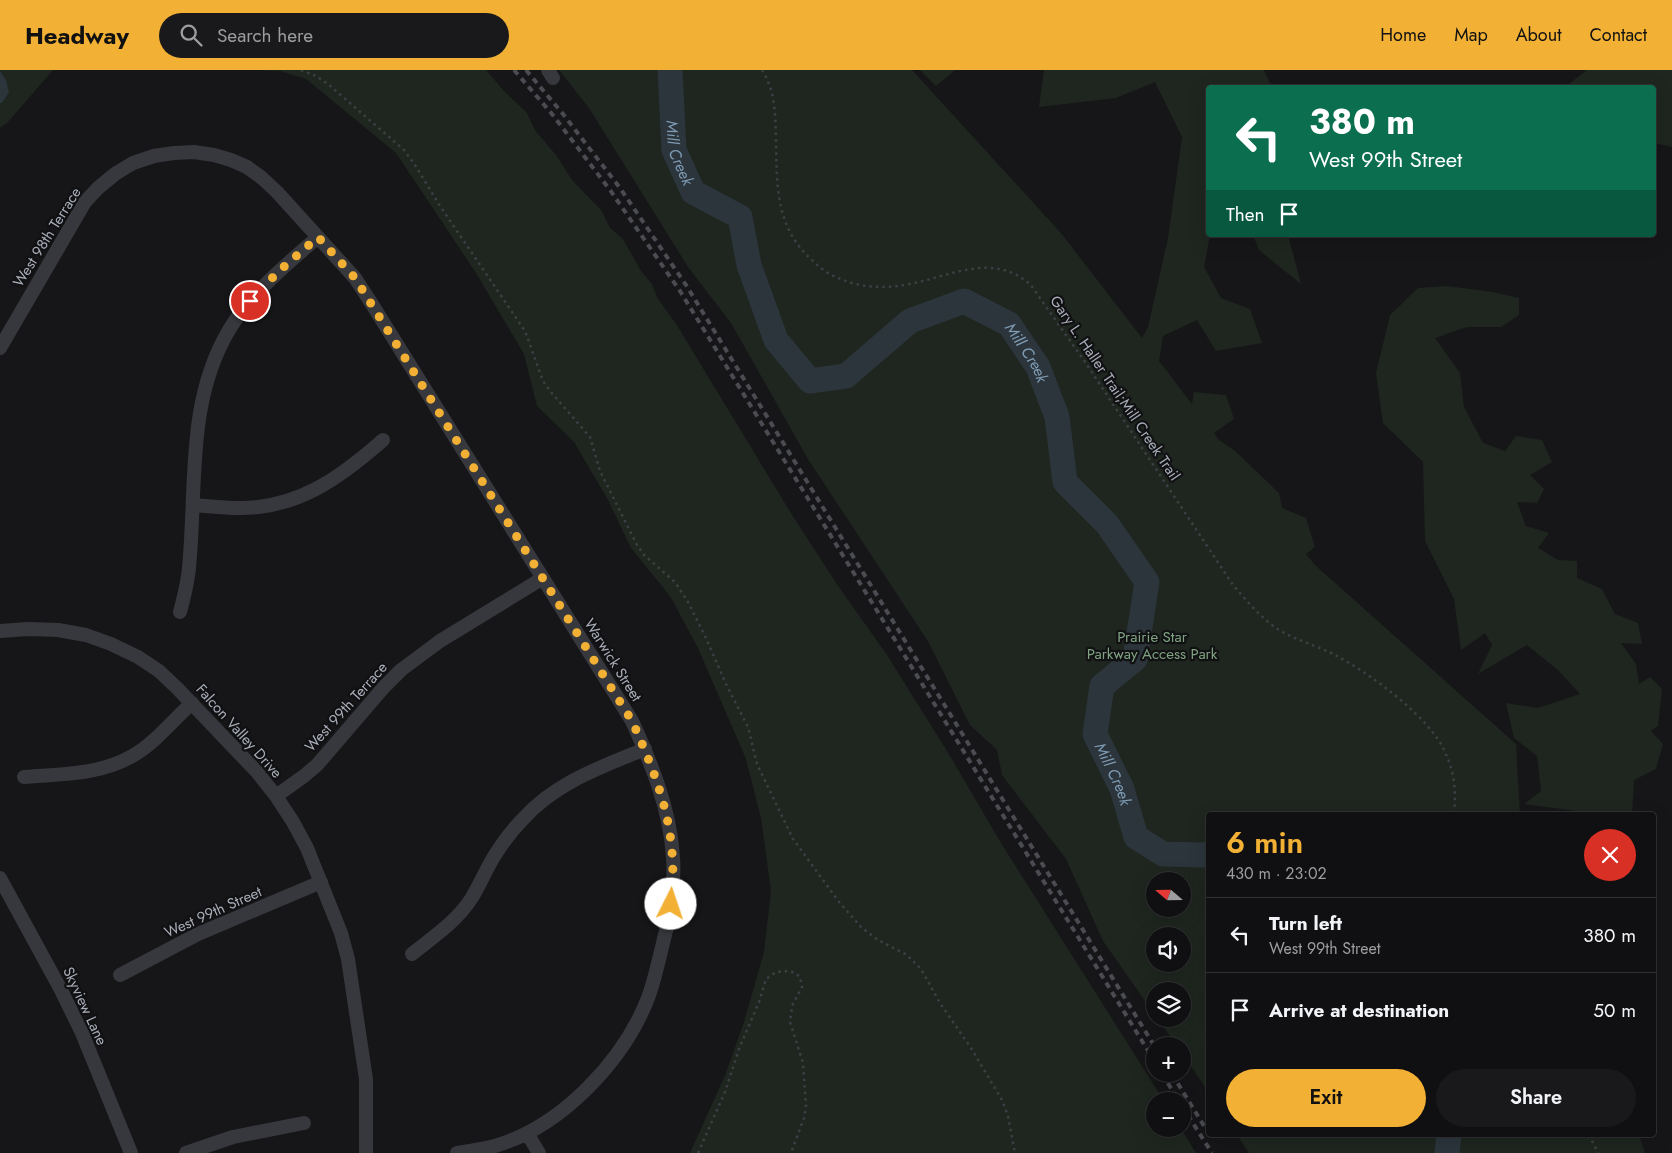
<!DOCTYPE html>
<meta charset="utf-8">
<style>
body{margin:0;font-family:Jost,sans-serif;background:#19191b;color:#f1f3f6;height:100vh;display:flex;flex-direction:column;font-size:19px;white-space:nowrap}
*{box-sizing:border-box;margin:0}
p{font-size:16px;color:#9c9d9f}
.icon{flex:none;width:28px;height:28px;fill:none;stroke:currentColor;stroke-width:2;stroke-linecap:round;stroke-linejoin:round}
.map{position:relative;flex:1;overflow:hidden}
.sheet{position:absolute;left:1206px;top:742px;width:450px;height:325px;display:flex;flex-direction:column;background:#101012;border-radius:5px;box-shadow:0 5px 20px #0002,0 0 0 1px #303032}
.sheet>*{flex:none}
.banner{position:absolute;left:1206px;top:15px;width:450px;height:152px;border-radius:5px;box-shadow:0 5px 20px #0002,0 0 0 1px #303032;background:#0b6e4f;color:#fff;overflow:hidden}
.needle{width:32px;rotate:290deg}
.buttons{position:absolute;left:1146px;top:802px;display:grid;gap:10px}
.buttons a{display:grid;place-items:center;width:45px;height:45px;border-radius:50%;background:#101012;box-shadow:0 5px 20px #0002,0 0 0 1px #303032;font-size:25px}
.pin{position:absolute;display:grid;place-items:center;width:42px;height:42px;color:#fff;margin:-21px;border:2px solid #fff;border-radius:50%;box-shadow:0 1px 5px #0007}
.me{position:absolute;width:55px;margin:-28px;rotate:4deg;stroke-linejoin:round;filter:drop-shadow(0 0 4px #0008)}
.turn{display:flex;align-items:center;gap:18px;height:105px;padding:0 20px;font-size:22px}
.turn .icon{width:65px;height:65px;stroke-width:2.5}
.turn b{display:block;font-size:35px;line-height:42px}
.then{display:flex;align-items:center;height:48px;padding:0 20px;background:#0003;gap:10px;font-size:19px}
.round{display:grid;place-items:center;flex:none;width:52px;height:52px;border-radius:26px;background:#19191b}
.headline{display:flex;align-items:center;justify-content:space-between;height:85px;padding:0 20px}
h1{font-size:30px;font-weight:600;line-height:38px;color:#f2b134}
.button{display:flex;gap:10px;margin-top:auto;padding:10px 20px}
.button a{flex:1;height:58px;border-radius:30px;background:#f2b134;color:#111;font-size:20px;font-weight:600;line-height:58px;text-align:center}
.button a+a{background:#19191b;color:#f1f3f6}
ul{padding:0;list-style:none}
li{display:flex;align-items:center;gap:15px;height:75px;padding:0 20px;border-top:1px solid #303032}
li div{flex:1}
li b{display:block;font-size:19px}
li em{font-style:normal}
header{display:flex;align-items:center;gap:30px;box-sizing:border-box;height:70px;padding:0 25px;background:#f2b134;color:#111}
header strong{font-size:24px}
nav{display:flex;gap:28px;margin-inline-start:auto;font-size:18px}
.search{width:350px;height:45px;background:#19191b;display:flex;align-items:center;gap:12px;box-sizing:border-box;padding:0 18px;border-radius:28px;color:#9c9d9f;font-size:19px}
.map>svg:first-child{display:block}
.green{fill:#1e261f;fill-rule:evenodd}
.water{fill:#2c353c}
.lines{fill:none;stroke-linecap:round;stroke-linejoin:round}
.river{stroke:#2c353c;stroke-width:25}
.path{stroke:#3d3f44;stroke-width:2.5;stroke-dasharray:2.5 4;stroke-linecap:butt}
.street{stroke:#37383d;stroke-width:14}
.rail{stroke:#4a4c52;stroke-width:4;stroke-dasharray:6 5;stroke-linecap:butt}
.route{stroke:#f2b134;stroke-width:9;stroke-dasharray:0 16.2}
.labels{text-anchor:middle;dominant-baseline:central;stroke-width:4.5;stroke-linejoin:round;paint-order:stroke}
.street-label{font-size:15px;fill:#a8adb8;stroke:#111113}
.park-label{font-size:15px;fill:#7fa381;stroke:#111113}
.water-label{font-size:16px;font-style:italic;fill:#7f9bb3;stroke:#111113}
</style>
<header>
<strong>Headway</strong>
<div class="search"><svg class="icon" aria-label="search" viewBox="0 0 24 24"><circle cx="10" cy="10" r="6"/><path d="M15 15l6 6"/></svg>Search here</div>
<nav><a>Home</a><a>Map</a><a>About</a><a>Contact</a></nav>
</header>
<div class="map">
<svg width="1672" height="1083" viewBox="0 0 1672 1083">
<rect width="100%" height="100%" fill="#161618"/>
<!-- green -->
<path class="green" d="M 0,0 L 53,0 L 8,52 L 0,58 Z
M 260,0 L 486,0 L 504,21 L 527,43 L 535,60 L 556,85 L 572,110 L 601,140 L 610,158 L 623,169 L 641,201 L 652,214 L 657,227 L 678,257 L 789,440 L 836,513 L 887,585 L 947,681 L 1001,773 L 1164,1031 L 1155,1031 L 1155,1059 L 1181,1059 L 1196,1083 L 690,1083 L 726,1003 L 744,952 L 764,882 L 771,821 L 761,748 L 746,689 L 698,578 L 670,526 L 631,478 L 607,428 L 574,372 L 537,336 L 524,284 L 476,203 L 396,83 L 306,9 L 280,1 Z
M 559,0 L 912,0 L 1061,163 L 1142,268 L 1148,257 L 1168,168 L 1182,67 L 1155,12 L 1116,28 L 1039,37 L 1044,0 L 1264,0 L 1272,17 L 1209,18 L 1210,165 L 1204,197 L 1221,228 L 1250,239 L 1262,273 L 1216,281 L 1197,250 L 1163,266 L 1159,291 L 1192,334 L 1194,322 L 1226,325 L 1234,349 L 1214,363 L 1219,370 L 1235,381 L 1279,423 L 1282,438 L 1306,448 L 1315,477 L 1306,484 L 1315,495 L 1516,674 L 1520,745 L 1209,745 L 1209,1023 L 1183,984 L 1182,976 L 1177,976 L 1158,949 L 1182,949 L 1182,921 L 1155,921 L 1155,945 L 1103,871 L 1066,789 L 1002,705 L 997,680 L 970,655 L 929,573 L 808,389 L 731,253 L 688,197 L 589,38 ZM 1182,811 L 1182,839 L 1155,839 L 1155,811 ZM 1155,866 L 1182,866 L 1182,894 L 1155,894 Z
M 920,0 L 955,0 L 936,16 Z
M 1587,0 L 1672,0 L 1672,77 L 1654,73 L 1654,18 L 1565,17 Z
M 1253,165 L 1288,165 L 1301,214 L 1259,180 Z
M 1447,216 L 1493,222 L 1519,228 L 1519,245 L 1501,257 L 1467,257 L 1435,268 L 1460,303 L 1464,337 L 1483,373 L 1505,381 L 1516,366 L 1542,370 L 1552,392 L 1530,405 L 1544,419 L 1537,433 L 1517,432 L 1526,456 L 1549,463 L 1538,478 L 1558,490 L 1577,491 L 1577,508 L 1602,519 L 1615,544 L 1638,553 L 1642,574 L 1621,573 L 1636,594 L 1639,614 L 1650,607 L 1662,619 L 1658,656 L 1651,661 L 1663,674 L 1656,699 L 1634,710 L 1632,745 L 1607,745 L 1524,734 L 1541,721 L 1537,686 L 1514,668 L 1506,633 L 1538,638 L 1580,624 L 1559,601 L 1527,575 L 1478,604 L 1492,575 L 1485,563 L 1461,580 L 1454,529 L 1425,471 L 1423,392 L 1383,353 L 1376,303 L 1390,245 L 1418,218 Z
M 1237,1065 L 1639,1065 L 1645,1083 L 1249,1083 Z"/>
<!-- water -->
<path class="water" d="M 0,1 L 6,10 L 9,22 L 2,33 L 0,33 Z"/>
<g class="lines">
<!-- river -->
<g class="river">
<path id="s1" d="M 670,0 L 674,80 L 693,122 L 740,147 L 749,195 L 776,270 L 810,311 L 846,306 L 910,251 L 964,231 L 1009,254 L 1038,297 L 1057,347 L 1065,412 L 1107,454 L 1147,512 L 1135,589 L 1102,616 L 1095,664 L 1122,719 L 1136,767 L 1163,784 L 1203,785 L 1209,784"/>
<path d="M 1447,1083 L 1449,1065"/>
</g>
<!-- path -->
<path class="path" d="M 301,0 L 316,6 L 328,14 L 404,80 L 415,95 L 440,136 L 525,261 L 543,311 L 550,321 L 590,367 L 600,401 L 637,475 L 644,485 L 675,512 L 688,532 L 705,566 L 726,614 L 748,657 L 757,694 L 793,769 L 839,832 L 861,857 L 878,870 L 907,885 L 921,899 L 940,933 L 971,978 L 1002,1030 L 1008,1046 L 1015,1083
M 762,0 C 776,22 775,44 776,70 C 777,117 775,158 814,192 C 820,198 828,204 836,207 C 859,218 884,219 910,214 C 951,206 992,182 1030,214 L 1085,292 L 1233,515 C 1246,530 1259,546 1276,558 C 1294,570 1316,575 1335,585 C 1368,602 1430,647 1445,682 C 1455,703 1456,722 1454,745
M 1589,1065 L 1598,1083
M 698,1083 L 725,1022 L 739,979 L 759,932 L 766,909 L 776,902 L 789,901 L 795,903 L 800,907 L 802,917 L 792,936 L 790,952 L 803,993 L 806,1037 L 804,1048 L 791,1083"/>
<!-- street -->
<path class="street" d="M 548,0 L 553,8
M 0,278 L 85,132 L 98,118 L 115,104 L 133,93 L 154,86 L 174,83 L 194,82 L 214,85 L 231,90 L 247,97 L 262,108 L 277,122 L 355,208 L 370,231 L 632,651 C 652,695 670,739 673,787 C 675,818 670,848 662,877 C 658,894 654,912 648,928 C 624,990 563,1055 498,1075 C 485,1079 471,1081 457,1083
M 193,435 C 208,436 223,438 238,438 C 298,439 341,407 383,370
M 180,542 C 184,527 188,512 189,497 C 197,417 186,332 229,260 C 251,223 286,195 318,167
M 0,561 L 28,559 L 58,560 L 86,565 L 111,574 L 138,587 L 159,601 L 177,618 L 257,702 L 276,726 L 293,752 L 307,778 L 341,863 L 348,889 L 366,1009 L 366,1083
M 24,707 C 62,704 101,705 134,685 C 156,672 173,650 192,633
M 276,726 L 304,706 L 317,695 L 384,617 L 401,600 L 440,571 L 543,508
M 0,808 L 61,920 L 82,963 L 131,1083
M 412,884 C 433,867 456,852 471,829 C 480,815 486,799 495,785 C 503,772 512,760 523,749 C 555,713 601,697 645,679
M 120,905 L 198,864 L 321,812
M 527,1063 L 539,1083
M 186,1083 L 233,1067 L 304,1053"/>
<!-- rail -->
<path class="rail" d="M 514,0 L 552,44 L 610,120 L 680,221 L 1155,992
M 526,0 L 563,44 L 620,118 L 686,215 L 1155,977
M 1162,1004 L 1179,1031
M 1172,1004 L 1209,1064
M 1182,1036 L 1212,1083"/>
</g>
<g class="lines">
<!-- route -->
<path class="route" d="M 250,231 L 278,202 L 318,167 L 355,208 L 632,651 C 660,713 679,764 671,834"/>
</g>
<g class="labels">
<!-- street labels -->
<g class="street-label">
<text transform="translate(47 167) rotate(-58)">West 98th Terrace</text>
<text transform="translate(1115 318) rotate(56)">Gary L. Haller Trail;Mill Creek Trail</text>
<text transform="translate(613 590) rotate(58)">Warwick Street</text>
<text transform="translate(346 637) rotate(-48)">West 99th Terrace</text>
<text transform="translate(239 661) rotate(48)">Falcon Valley Drive</text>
<text transform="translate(213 842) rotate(-24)">West 99th Street</text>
<text transform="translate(85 936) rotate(65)">Skyview Lane</text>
</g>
<!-- park labels -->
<g class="park-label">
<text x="1152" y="567">Prairie Star<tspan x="1152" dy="17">Parkway Access Park</tspan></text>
</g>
<!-- water labels -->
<g class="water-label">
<text stroke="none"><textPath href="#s1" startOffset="84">Mill Creek</textPath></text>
<text stroke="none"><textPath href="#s1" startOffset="624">Mill Creek</textPath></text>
<text stroke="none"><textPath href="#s1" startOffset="1104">Mill Creek</textPath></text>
</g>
</g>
</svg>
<div class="buttons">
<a><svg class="needle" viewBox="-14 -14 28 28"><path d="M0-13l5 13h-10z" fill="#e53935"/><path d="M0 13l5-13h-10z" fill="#9c9d9f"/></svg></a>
<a><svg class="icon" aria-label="sound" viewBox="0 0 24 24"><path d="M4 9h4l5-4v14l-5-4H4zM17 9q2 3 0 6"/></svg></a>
<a><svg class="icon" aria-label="layers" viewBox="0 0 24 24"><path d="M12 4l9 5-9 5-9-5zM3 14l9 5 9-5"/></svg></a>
<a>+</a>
<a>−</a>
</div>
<div class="pin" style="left:250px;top:231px;background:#d93025"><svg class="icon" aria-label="arrive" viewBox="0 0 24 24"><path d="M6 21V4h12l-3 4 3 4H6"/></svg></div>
<svg class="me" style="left:671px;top:834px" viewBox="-20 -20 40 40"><circle r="19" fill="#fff"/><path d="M0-13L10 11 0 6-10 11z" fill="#f2b134"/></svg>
<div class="banner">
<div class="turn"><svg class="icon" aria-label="left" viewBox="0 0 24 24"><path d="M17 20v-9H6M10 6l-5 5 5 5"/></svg><div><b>380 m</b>West 99th Street</div></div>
<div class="then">Then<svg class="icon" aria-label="arrive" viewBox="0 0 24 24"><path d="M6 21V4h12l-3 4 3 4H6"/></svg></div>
</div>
<section class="sheet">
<div class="headline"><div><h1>6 min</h1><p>430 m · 23:02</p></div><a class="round" style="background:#d93025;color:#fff"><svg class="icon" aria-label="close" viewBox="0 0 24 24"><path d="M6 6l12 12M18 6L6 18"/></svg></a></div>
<ul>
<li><svg class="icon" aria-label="left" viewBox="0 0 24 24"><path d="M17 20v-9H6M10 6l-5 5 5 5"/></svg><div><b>Turn left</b><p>West 99th Street</p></div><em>380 m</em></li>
<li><svg class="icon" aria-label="arrive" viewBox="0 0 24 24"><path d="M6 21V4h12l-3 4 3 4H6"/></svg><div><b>Arrive at destination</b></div><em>50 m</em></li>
</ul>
<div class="button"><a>Exit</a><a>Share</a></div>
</section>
</div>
